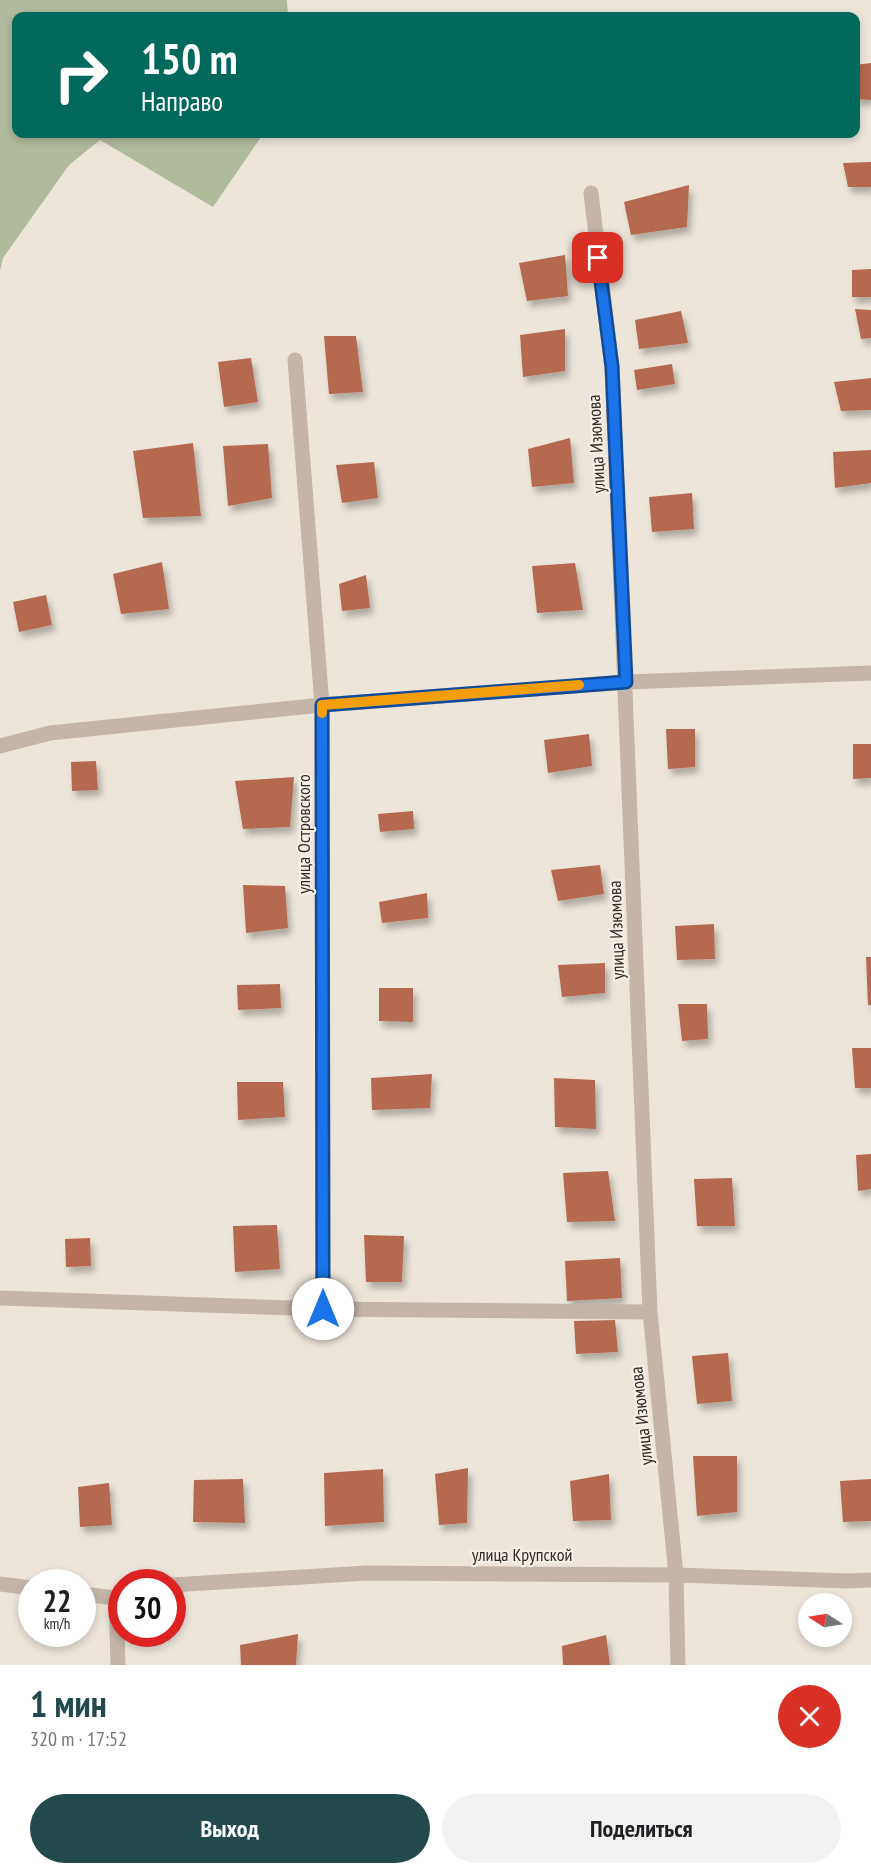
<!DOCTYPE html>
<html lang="ru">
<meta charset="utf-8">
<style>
body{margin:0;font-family:"PT Sans Narrow",sans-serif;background:#f2f2f2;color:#202124;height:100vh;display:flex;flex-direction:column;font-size:22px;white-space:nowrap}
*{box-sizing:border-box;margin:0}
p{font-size:20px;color:#757577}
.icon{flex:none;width:33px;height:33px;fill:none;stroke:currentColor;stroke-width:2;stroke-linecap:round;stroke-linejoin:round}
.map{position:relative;height:1665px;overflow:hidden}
.panel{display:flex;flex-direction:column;background:#fff;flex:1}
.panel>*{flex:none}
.banner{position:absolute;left:12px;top:12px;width:848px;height:126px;border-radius:12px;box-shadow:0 3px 9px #0003;background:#00695c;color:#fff;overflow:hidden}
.needle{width:39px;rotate:282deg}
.tools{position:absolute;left:798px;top:1593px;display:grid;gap:12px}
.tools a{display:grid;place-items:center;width:54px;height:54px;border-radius:50%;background:#fff;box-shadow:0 3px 9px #0003;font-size:30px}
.speed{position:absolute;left:18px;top:1569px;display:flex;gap:12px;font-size:30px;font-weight:700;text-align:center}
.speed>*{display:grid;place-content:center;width:78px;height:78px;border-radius:50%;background:#fff;box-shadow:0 3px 9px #0003;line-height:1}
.speed small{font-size:15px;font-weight:400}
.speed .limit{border:9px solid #d22;background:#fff;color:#111}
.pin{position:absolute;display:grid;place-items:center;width:51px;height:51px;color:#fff;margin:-26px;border-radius:12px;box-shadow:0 3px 9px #0006}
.me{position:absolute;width:66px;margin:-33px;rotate:0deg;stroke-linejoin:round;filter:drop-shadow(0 0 4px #0008)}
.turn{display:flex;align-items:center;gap:21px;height:126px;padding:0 30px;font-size:27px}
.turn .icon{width:78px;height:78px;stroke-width:2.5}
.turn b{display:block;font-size:42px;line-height:51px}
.round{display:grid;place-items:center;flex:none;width:63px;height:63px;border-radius:32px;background:#f2f2f2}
.summary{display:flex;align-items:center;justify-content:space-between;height:102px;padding:0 30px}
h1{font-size:36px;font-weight:700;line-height:45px;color:#224a4d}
.action{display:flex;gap:12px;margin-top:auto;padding:12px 30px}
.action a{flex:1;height:69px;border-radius:36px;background:#224a4d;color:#fff;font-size:24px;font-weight:700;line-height:69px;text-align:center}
.action a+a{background:#f2f2f2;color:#202124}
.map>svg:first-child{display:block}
.green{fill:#b0ba9c}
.building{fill:#b56a50;filter:url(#shadow)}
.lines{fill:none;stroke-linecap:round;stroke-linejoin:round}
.street{stroke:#c4b5a8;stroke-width:15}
.route-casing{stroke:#114b97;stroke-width:15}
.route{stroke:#1a73e8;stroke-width:10}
.slow{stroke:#f59e0b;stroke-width:10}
.labels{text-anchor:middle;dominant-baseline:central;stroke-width:4.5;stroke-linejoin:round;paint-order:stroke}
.street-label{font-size:18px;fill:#322a27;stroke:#f6efe6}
</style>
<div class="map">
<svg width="871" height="1665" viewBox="0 0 871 1665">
<defs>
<filter id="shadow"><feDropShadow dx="3.5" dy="6" stdDeviation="3" flood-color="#0004"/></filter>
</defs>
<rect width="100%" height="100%" fill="#ede5da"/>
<!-- green -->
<path class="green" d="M 0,0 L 287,0 L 288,16 L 16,16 L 16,134 L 263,134 L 213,207 L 100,140 L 69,165 L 3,258 L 0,270 Z"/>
<!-- building -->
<path class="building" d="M 871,63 L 871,100 L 855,99 L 855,65 Z
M 871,162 L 871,187 L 848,187 L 843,163 Z
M 689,185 L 687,227 L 631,235 L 624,202 Z
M 565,255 L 568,296 L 527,301 L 519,263 Z
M 871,269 L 871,297 L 852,297 L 852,270 Z
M 855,309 L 871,310 L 871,338 L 861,339 Z
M 681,311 L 688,343 L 639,349 L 635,320 Z
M 565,329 L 565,371 L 523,377 L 520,335 Z
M 324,336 L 356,336 L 363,392 L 329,394 Z
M 251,358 L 258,402 L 224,407 L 218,362 Z
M 672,364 L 675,384 L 637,390 L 634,370 Z
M 871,378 L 871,410 L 841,411 L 834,382 Z
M 570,438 L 574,483 L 532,487 L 528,449 Z
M 193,443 L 201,516 L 143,518 L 133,451 Z
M 268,444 L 272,498 L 228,506 L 223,446 Z
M 871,450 L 871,483 L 835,488 L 833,452 Z
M 374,462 L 378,498 L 342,503 L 336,465 Z
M 692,493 L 694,529 L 652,532 L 649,497 Z
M 162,562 L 169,609 L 121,614 L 113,574 Z
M 575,563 L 583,610 L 537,613 L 532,566 Z
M 366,575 L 370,608 L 342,611 L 339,584 Z
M 46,595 L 52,625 L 19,632 L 13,602 Z
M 666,729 L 695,729 L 695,767 L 668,769 Z
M 589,734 L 592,766 L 548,773 L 544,740 Z
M 853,744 L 871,744 L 871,778 L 853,779 Z
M 96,761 L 98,790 L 72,791 L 71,762 Z
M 294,777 L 290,827 L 243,829 L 235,781 Z
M 413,811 L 414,829 L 380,832 L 378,814 Z
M 600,865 L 604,894 L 558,901 L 551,870 Z
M 243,885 L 285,886 L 288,928 L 246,933 Z
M 427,893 L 428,918 L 382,923 L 379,902 Z
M 714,924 L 715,959 L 677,960 L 675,926 Z
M 866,957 L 871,957 L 871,1005 L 868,1005 Z
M 605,963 L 605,993 L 562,997 L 558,965 Z
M 280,984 L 281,1008 L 238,1010 L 237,985 Z
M 379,988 L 413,988 L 413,1022 L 379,1021 Z
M 678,1004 L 707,1004 L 708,1039 L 682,1041 Z
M 852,1048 L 871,1048 L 871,1088 L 855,1088 Z
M 432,1074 L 430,1108 L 372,1110 L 371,1078 Z
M 554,1078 L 595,1080 L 596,1129 L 555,1127 Z
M 237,1082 L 283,1082 L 285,1117 L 238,1120 Z
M 871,1154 L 871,1189 L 858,1191 L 856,1155 Z
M 608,1171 L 615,1221 L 567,1222 L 563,1173 Z
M 732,1178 L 735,1226 L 697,1226 L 694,1179 Z
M 277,1225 L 280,1269 L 235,1272 L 233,1226 Z
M 364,1235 L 404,1236 L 402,1282 L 366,1282 Z
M 90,1238 L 91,1266 L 66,1267 L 65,1239 Z
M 620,1258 L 622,1298 L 567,1301 L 565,1261 Z
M 615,1320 L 618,1352 L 576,1354 L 574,1321 Z
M 728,1353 L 732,1401 L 697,1404 L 692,1356 Z
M 693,1456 L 737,1456 L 737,1512 L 697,1516 Z
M 468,1468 L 467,1523 L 439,1525 L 435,1474 Z
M 383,1469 L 384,1522 L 325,1526 L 324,1473 Z
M 609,1474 L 611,1520 L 573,1521 L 570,1481 Z
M 243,1479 L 245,1523 L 193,1522 L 194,1480 Z
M 871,1479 L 871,1521 L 843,1522 L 840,1481 Z
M 109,1483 L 112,1525 L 80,1527 L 78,1487 Z
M 298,1634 L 296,1665 L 241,1665 L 240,1645 Z
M 606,1635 L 610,1665 L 563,1665 L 562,1646 Z"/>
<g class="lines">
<!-- street -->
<path class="street" d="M 591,193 L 612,367 L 650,1312 L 676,1575 L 678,1665
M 295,360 L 322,705 L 323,1309
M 0,746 L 50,733 L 322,705 L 626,682 L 871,673
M 0,1298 L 323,1309 L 650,1312
M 0,1584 L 32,1588
M 172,1585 L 367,1573 L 676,1575 L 848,1581 L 871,1580
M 82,1594 L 116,1598 L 122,1597
M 116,1598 L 118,1665"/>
</g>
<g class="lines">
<defs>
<path id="route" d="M 323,1309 L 322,705 L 626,682 L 612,367 L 598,258"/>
</defs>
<!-- route casing -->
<use href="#route" class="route-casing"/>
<!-- route -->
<use href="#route" class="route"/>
<!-- slow -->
<path class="slow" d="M 322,713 L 322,705 L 579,685"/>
</g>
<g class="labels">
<!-- street labels -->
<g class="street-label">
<text transform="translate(596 444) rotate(-93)">улица Изюмова</text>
<text transform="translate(303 834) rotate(-90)">улица Островского</text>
<text transform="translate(616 930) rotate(-92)">улица Изюмова</text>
<text transform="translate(641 1416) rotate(-96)">улица Изюмова</text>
<text x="522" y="1554">улица Крупской</text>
</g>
</g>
</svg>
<div class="tools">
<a><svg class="needle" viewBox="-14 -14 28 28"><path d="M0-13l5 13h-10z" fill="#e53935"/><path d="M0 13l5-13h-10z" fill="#757577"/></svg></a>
</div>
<div class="speed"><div>22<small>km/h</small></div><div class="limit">30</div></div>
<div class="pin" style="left:598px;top:258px;background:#d93025"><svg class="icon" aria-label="arrive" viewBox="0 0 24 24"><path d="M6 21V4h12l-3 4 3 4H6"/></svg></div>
<svg class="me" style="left:323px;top:1309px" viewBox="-20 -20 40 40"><circle r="19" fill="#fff"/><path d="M0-13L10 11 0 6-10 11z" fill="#1a73e8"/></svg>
<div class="banner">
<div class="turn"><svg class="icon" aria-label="right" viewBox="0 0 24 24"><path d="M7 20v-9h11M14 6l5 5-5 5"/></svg><div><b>150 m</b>Направо</div></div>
</div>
</div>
<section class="panel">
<div class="summary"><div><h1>1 мин</h1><p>320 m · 17:52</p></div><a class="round" style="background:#d93025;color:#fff"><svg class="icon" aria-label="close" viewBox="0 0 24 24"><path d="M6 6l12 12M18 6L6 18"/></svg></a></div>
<div class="action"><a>Выход</a><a>Поделиться</a></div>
</section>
